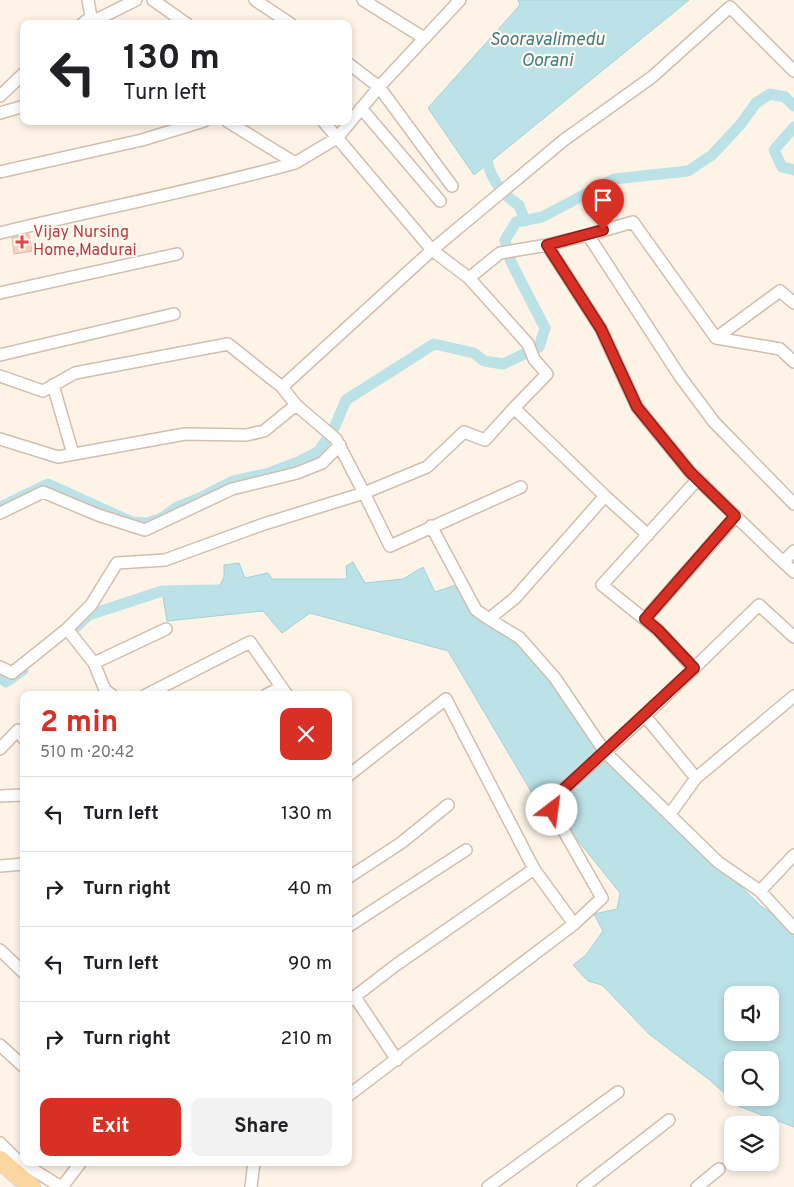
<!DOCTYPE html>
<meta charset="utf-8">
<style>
body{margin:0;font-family:Overpass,sans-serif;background:#f2f2f2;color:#202124;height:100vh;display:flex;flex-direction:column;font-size:19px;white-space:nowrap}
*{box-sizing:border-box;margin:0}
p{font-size:16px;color:#757577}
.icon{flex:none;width:28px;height:28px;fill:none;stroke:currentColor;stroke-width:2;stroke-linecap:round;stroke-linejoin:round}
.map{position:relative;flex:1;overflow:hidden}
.details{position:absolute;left:20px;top:691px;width:332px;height:475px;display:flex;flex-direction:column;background:#fff;border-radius:10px;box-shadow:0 2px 8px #0003}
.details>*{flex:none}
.guide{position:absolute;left:20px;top:20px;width:332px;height:105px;border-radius:10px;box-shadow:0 2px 8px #0003;background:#fff;color:#202124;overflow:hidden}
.fabs{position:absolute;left:724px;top:986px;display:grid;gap:10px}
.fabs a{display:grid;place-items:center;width:55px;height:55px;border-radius:10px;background:#fff;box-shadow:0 2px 8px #0003;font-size:25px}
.pin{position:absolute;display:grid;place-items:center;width:42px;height:42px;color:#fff;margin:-51px -21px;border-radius:50% 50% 50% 0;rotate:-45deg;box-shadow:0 0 5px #0007}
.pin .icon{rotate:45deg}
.me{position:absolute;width:55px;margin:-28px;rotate:30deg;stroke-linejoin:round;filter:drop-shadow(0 0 4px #0008)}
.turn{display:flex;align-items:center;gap:18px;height:105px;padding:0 20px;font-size:22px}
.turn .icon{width:65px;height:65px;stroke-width:2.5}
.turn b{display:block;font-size:35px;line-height:42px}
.round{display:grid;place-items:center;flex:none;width:52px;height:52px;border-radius:10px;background:#f2f2f2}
.overview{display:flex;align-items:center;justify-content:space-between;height:85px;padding:0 20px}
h1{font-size:30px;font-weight:700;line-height:38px;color:#d93025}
.cta{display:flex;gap:10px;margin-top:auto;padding:10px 20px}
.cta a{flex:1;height:58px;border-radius:10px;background:#d93025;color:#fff;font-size:20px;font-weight:700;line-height:58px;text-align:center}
.cta a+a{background:#f2f2f2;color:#202124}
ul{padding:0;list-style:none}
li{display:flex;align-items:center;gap:15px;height:75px;padding:0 20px;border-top:1px solid #e0e0e0}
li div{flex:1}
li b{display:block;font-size:19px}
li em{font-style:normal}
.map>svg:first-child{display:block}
.water{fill:#bbe2e7;stroke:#a1d2d9;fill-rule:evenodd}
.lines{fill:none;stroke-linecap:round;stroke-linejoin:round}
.canal{stroke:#bbe2e7;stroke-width:11}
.building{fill:#f3d2bf;stroke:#e6b89f}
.minor-casing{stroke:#d1beaf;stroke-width:14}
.primary-casing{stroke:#dcd4d0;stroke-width:20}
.minor{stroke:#fff;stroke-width:11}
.primary{stroke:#fcd7a0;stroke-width:18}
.route-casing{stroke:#8d1f18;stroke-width:12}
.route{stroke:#d93025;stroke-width:9}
.health-dot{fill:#e0444e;stroke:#fff8ee;stroke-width:2}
.labels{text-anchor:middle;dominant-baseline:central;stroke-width:4.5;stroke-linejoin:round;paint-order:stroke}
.health-label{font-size:16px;fill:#be3a42;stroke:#fff8ee;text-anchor:start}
.water-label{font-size:18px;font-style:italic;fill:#417a84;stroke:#fff8ee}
</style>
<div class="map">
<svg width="794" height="1187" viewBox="0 0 794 1187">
<rect width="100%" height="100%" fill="#fdf4e7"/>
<!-- water -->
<path class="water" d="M 518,0 L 689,0 L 474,175 L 428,108 L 520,5 Z
M 353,562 L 365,583 L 403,579 L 423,567 L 435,592 L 456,585 L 473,613 L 519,639 L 555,683 L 599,749 L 584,764 L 610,759 L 761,906 L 780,919 L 794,937 L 794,1127 L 738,1106 L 711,1081 L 649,1034 L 602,985 L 588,981 L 573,965 L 586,955 L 603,931 L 594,914 L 617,909 L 620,893 L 568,828 L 556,806 L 561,796 L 581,776 L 575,770 L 538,803 L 448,651 L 310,613 L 282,633 L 263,611 L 167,621 L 162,591 L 201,590 L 220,585 L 224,577 L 224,565 L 239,563 L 245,578 L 268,573 L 272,579 L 347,579 L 346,566 ZM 732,995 L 770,995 L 770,1032 L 732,1032 ZM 732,1060 L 770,1060 L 770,1098 L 732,1098 Z"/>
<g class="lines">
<!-- canal -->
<path class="canal" d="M 794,127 L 774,150 L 782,167 L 794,170
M 486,151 C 486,172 501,195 519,205 L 525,221
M 0,507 L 48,484 L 132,522 L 147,523 L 162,518 L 177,507 L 202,497 L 233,481 L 269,473 L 298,462 L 319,451 L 335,426 L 346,400 L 434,344 L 474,353 L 484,361 L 503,364 L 539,347 L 545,328 L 511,262 L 505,240 L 516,222 L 542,217 L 614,179 L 688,171 L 712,155 L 740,125 L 756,103 L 770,94 L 785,97 L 794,106
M 76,627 L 89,615 L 162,591 L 217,590
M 0,677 L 6,682 L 23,670"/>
</g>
<!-- building -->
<path class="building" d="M 29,234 L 32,251 L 14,254 L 12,238 Z"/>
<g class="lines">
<defs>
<path id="minor" d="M 88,0 L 91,17
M 153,0 L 187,24
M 255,0 L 291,24
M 363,0 L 424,38
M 94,21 L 136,0
M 82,24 L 91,17 L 97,24
M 349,64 L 379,87 L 452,186
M 0,96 L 24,73
M 361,108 L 440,201
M 0,113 L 24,106
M 227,121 L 295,163 L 337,138 L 379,87 L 460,0
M 323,121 L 432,250 L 469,278 L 528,344 L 534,359 L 547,374 L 514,408 L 605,496 L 515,598 L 489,619 L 476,610 L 431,526
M 0,172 L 142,140 L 204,121
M 0,233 C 98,209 198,190 295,163
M 588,235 L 633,222 L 716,338 L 780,349 L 794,362
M 547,245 L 588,235 L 679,375 L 714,422 L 794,504
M 469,278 L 500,253 L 547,245 L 601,329 L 637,407 L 690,472 L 783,562 L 794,551
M 0,293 L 177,254
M 716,338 L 780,291 L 794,303
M 0,355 L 174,314
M 0,376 L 43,391 L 75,373 L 228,344 L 282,387 L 296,405 L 336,439 L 364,493 L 427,467 L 464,432 L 485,440 L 514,408
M 53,385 L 73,454
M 282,387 L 432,250 L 564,140 L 652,77 L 730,7 L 794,71
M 0,439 L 58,457 L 185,434 L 246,435 L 264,431 L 296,405
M 605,496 L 648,535
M 0,513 L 43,492 L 98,515 L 145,530 L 232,489 L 297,473 L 322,463 L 340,445
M 783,562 L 794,572
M 489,619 L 520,638 L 555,678 L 605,752 L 718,862 L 760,891
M 645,619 L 735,517
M 67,629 L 91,605 L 117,563 L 165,560 L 264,524 L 364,493 L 390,546 L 521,487
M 0,667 L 12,673 L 67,629 L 94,663
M 694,669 L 658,630 L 602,585 L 698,479
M 112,695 L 105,690 L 94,663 L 166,629
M 146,695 L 250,642 L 287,695
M 266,695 L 281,687
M 645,716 L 696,778 L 794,696
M 0,749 L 18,730 L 24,739
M 349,775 L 446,699 L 534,869 L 396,965 L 349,1001
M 0,796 L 24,795
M 670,814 L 696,778
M 794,855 L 760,891 L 794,928
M 0,866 L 24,864
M 349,877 L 401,843 L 448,805
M 574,924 L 602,898 L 552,810 L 553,799 L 645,716 L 759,605 L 794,637
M 349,926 L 466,850
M 0,950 L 24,973
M 355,997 L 397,1060
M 0,1045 L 24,1067
M 349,1095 L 574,924 L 534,869
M 0,1143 L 16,1159 L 61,1187
M 62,1187 L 81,1162
M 251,1187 L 254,1162
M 488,1187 L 618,1092
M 583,1187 L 669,1120
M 697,1187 L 719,1169"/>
<path id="primary" d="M 0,1160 L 31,1187"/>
</defs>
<!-- minor casing -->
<use href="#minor" class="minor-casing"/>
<!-- primary casing -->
<use href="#primary" class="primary-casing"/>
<!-- minor -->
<use href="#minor" class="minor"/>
<!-- primary -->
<use href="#primary" class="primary"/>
</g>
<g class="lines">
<defs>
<path id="route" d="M 552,810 L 553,799 L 694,668 L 658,630 L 645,619 L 735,516 L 690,472 L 637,407 L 601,329 L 547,245 L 603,230"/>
</defs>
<!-- route casing -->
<use href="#route" class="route-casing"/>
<!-- route -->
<use href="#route" class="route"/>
</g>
<!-- markers -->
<path class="health-dot" d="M19.5 234.5h5v5h5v5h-5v5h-5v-5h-5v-5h5z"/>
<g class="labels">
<!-- health labels -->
<g class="health-label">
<text x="33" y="233">Vijay Nursing<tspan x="33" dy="18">Home,Madurai</tspan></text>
</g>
<!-- water labels -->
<g class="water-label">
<text x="547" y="40">Sooravalimedu<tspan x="547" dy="21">Oorani</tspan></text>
</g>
</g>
</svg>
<div class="fabs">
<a><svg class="icon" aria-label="sound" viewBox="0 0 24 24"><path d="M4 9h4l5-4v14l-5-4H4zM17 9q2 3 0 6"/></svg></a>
<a><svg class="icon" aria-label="search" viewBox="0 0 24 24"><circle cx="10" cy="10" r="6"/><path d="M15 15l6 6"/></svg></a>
<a><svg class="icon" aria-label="layers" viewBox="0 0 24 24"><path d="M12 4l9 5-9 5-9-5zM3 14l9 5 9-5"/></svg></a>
</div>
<div class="pin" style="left:603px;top:230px;background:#d93025"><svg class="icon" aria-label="arrive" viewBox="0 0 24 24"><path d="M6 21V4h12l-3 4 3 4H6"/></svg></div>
<svg class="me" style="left:552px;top:810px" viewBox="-20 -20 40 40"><circle r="19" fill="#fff"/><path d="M0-13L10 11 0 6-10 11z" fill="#d93025"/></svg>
<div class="guide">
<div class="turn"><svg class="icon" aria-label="left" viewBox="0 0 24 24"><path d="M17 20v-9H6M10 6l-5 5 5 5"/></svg><div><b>130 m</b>Turn left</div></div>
</div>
<section class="details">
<div class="overview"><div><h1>2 min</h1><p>510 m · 20:42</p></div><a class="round" style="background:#d93025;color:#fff"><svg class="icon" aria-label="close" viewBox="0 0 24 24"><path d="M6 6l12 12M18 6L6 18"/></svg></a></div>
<ul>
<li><svg class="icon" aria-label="left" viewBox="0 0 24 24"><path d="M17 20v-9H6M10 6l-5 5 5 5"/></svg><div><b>Turn left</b></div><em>130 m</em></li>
<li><svg class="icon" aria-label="right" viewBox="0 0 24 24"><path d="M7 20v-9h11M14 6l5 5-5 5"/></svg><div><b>Turn right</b></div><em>40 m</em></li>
<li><svg class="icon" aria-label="left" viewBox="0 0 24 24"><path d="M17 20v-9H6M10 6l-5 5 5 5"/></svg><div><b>Turn left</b></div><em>90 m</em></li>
<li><svg class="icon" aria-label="right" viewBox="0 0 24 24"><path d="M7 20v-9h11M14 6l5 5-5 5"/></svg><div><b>Turn right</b></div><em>210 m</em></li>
</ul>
<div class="cta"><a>Exit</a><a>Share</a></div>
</section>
</div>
